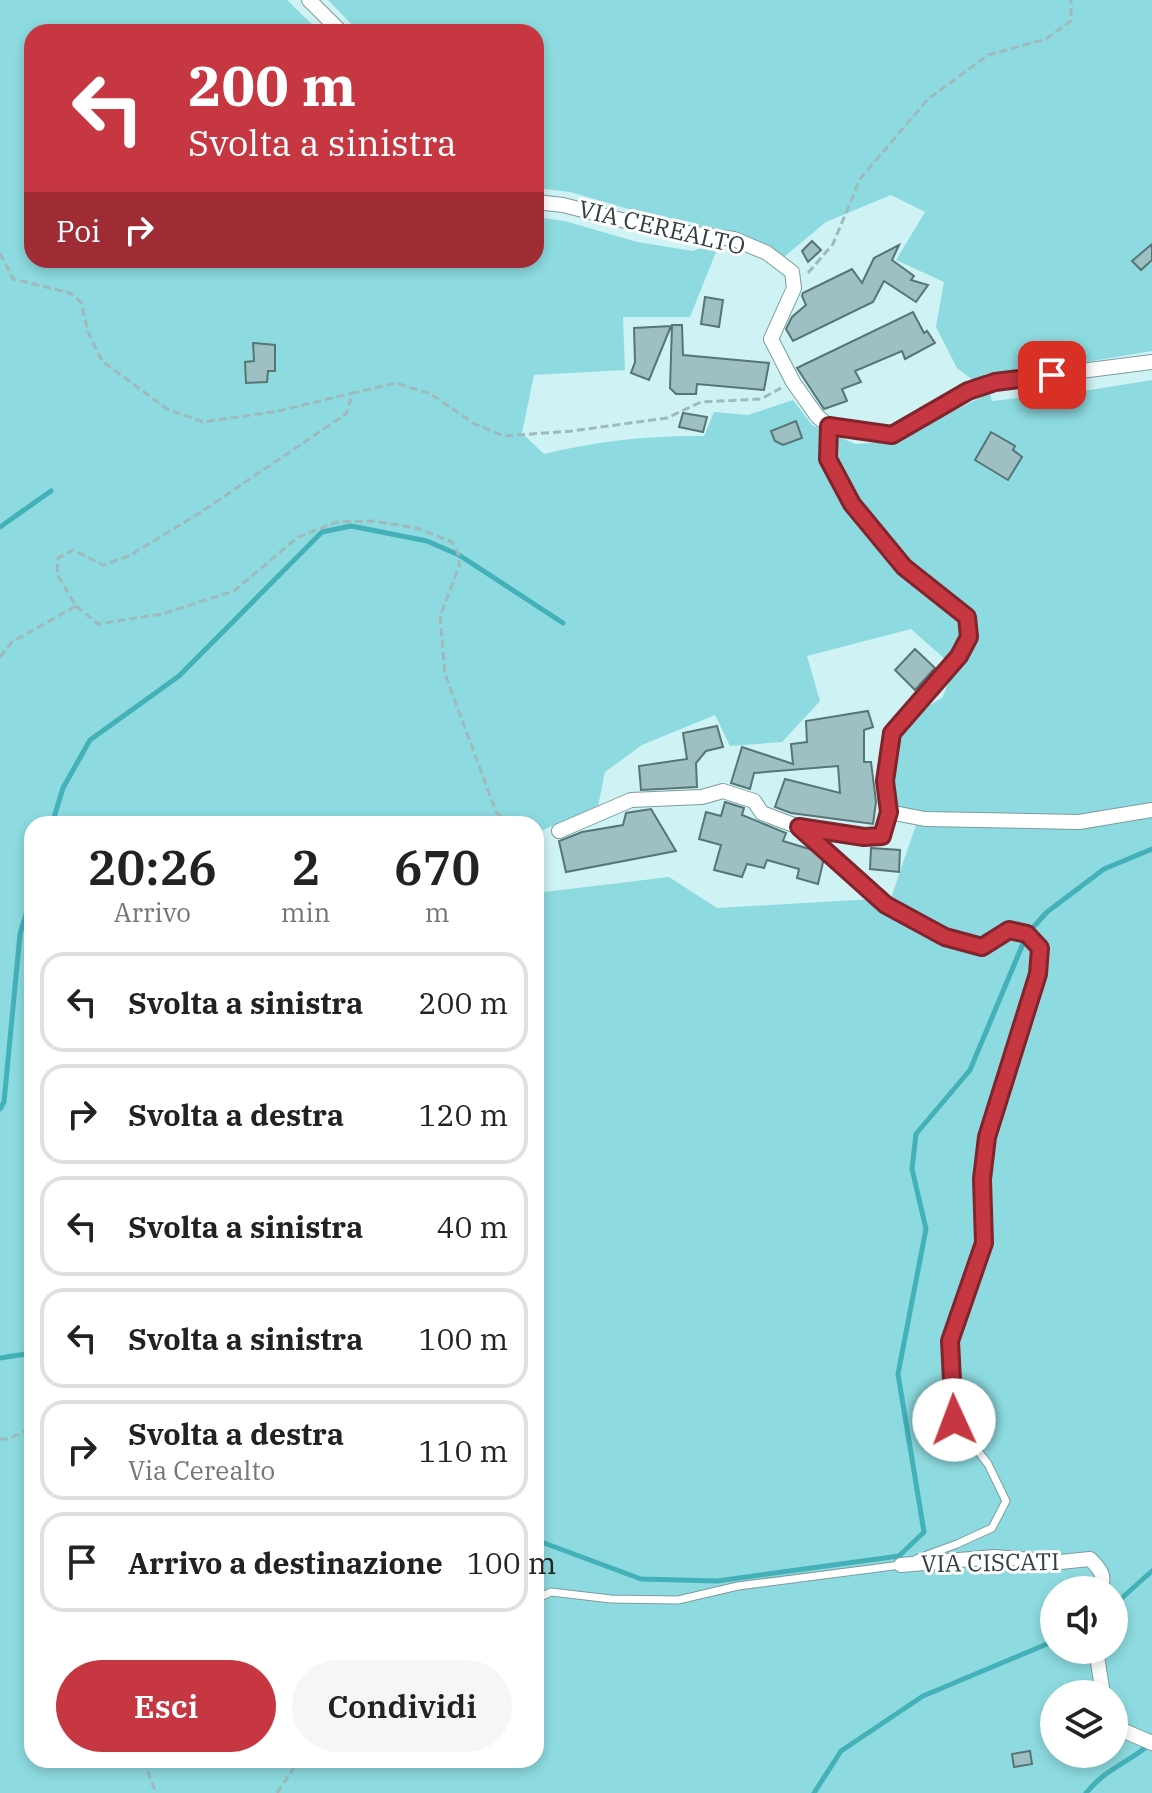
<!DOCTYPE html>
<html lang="it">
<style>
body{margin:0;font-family:"IBM Plex Serif",serif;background:#f6f6f6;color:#222;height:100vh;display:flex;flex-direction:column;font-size:30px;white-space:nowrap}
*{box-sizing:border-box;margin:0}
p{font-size:26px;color:#767676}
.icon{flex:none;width:44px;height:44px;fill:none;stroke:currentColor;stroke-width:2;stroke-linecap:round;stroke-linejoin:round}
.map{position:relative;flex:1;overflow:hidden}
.side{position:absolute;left:24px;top:816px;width:520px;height:952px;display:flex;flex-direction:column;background:#fff;border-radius:24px;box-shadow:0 4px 12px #0003}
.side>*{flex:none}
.top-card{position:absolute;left:24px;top:24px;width:520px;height:244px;border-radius:24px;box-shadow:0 4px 12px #0003;background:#c73742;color:#fff;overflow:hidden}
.tools{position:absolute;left:1040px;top:1576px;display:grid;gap:16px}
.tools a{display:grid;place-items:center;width:88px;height:88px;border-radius:50%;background:#fff;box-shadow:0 4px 12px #0003;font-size:40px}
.pin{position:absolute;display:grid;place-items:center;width:68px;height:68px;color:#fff;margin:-34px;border-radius:16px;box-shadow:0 4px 12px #0006}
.me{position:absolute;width:88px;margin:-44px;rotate:358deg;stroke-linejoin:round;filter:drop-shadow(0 0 6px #0008)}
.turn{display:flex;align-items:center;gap:28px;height:168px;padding:0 32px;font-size:36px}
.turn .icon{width:104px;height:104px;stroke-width:2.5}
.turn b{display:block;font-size:56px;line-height:68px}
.then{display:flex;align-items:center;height:76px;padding:0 32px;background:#0003;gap:16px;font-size:30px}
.eta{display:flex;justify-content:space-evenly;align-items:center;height:136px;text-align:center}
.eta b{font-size:48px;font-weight:600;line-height:56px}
.button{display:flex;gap:16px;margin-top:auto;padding:16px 32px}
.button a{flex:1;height:92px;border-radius:48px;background:#c73742;color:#fff;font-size:32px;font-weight:600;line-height:92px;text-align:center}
.button a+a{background:#f6f6f6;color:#222}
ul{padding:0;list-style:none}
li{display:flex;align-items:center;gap:24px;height:100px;margin:0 16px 12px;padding:0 16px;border:4px solid #e0e0e0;border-radius:24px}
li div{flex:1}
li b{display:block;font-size:30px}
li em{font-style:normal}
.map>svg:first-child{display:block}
.green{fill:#8ddbe0;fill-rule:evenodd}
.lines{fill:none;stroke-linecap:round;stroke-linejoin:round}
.stream{stroke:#44b1b9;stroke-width:5}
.building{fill:#9ec0c2;stroke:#557577;stroke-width:2}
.lane-casing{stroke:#7c9c9e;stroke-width:9}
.street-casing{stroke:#7c9c9e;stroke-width:16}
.path{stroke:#9ebabc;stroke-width:3;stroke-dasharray:8 4;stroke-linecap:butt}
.lane{stroke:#fff;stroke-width:7}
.street{stroke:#fff;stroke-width:14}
.route-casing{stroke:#81242b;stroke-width:20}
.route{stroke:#c73742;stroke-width:14}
.labels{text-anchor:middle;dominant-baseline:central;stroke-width:6;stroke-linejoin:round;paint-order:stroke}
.street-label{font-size:24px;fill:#324041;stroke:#fff}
</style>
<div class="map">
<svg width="1152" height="1793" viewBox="0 0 1152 1793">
<rect width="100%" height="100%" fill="#cff2f4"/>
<!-- green -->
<path class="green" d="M 0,0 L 287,0 L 320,32 L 32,32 L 32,260 L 536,260 L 536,217 L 565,221 L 637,242 L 693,251 L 719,242 L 696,223 L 642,213 L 570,192 L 536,188 L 536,32 L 359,32 L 328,0 L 1152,0 L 1152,351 L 1086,362 L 984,374 L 992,401 L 1090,390 L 1152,380 L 1152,1793 L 0,1793 ZM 891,195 L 925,212 L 896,260 L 944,282 L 936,327 L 957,368 L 990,393 L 890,442 L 855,444 L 812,425 L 793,400 L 748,415 L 714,412 L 704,436 C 650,435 597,441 544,454 L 522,433 L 534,375 L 625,370 L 623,317 L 690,317 L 720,242 L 779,261 L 826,222 ZM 911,629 L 955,668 L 942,698 L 884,731 L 887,816 L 918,819 L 891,898 L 717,908 L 669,877 L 536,893 L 536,1760 L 32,1760 L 32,824 L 536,824 L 536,848 L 543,830 L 598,806 L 605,772 L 642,745 L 715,715 L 730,746 L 782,742 L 820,701 L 807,656 ZM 1054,1590 L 1114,1590 L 1114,1650 L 1054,1650 ZM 1054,1694 L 1114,1694 L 1114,1754 L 1054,1754 Z"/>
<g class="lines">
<!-- stream -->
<path class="stream" d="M 0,527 L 51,491
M 52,824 L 63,788 L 90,740 L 179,676 L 322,532 L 351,526 L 427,541 L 459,555 L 563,623
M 0,1109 L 4,1102 L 20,934 L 32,894
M 0,1358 L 32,1353
M 536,1540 L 641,1579 L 717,1581 L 899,1556 L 924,1532 L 898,1374 L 926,1229 L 912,1169 L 916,1134 L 970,1070 L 1027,934 L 1047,912 L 1104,869 L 1152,849
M 1114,1605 L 1152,1571
M 814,1793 L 841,1751 L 923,1696 L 1054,1641
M 1086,1793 C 1105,1770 1123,1765 1145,1748"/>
</g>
<!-- building -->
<path class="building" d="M 812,241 L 821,250 L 808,262 L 802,251 Z
M 1152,244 L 1152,260 L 1141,270 L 1132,261 Z
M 899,245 L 892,260 L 914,276 L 911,280 L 928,285 L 916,302 L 884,281 L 873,302 L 793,341 L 786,329 L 792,317 L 806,305 L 802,296 L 803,293 L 852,269 L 862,283 L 874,258 Z
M 705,297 L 723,300 L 719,327 L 701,324 Z
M 913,312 L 924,333 L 927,331 L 935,343 L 905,359 L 902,351 L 855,371 L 861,382 L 842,389 L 847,401 L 824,409 L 797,368 Z
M 672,325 L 682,325 L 683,355 L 769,363 L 764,390 L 697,384 L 696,394 L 676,394 L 670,388 Z
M 671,326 L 649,380 L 631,373 L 635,362 L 634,328 Z
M 253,343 L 275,345 L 275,371 L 268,371 L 267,382 L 246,383 L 245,362 L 254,361 Z
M 683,413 L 707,417 L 703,432 L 679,427 Z
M 796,421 L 802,438 L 783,445 L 775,441 L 771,431 Z
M 991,432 L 1015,446 L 1013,450 L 1022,457 L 1008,480 L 975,460 Z
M 915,649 L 935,668 L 915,690 L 895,670 Z
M 868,711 L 873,727 L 864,730 L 864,762 L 871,762 L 876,802 L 873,824 L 791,813 L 775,807 L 785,779 L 840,793 L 838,766 L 754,773 L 750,789 L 731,783 L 742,747 L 793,764 L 791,744 L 807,742 L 806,721 Z
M 717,726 L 723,747 L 706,751 L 696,763 L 697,787 L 641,790 L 639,766 L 687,759 L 683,733 Z
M 725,802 L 744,808 L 742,815 L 786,833 L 783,841 L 816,851 L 824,858 L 818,884 L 797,878 L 799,869 L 767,860 L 764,868 L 747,864 L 742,877 L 714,870 L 721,845 L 699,839 L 706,812 L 721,816 Z
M 651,809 L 676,851 L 566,872 L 559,841 L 582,832 L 623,825 L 626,813 Z
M 871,848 L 900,850 L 899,872 L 870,869 Z
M 1030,1751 L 1032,1764 L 1014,1767 L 1012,1754 Z"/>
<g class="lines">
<defs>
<path id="lane" d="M 801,829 L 886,905 L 945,937 L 982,947 L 1009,930 L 1027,934 L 1040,948 L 1038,974 L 987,1137 L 982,1179 L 984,1243 L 950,1341 L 954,1420 L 988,1464 L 1006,1501 L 992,1528 L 957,1544 L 916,1559
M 536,1599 L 551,1592 L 611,1599 L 678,1600 L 738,1586 L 901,1565"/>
<path id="street" d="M 309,0 L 341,32
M 536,202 L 563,205 L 657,229 L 734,239 L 767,253 L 792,272 L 794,288 L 771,339 L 793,382 L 817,416 L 829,426 L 892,435 L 968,391 L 995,382 L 1152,362
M 889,812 L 925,819 L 1079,822 L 1152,810
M 559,831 L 631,800 L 702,797 L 723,791 L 754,801 L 762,813 L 799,827 L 864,837 L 882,836 L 889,812 L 885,781 L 892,733 L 959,656 L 969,637 L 967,617 L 904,567 L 852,504 L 828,459 L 829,426
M 901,1565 L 994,1557 L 1060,1562 L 1090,1559 C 1100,1569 1107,1577 1099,1590
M 1096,1650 L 1103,1694
M 1114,1722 L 1122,1730 L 1152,1743"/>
</defs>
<!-- lane casing -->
<use href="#lane" class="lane-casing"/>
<!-- street casing -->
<use href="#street" class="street-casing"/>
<!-- path -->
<path class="path" d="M 0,253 L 13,279 L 70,293 L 81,302 L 88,332 L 102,361 L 167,409 L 203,422 L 279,411 L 352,393
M 808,273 L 833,244 L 860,179 L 928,99 L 988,55 L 1046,39 L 1071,21 L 1071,0
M 76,606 L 98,624 L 162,614 L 234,591 L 298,537 L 337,522 L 373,521 L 417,528 L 452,542 L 459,555 L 459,567 L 440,616 L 445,674 L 496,812 L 509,824
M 0,657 L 12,642 L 76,606 L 57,574 L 58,558 L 73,550 L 103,565 L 129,556 L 198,514 L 346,414 L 353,393 L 396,383 L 431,394 L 475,424 L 504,436 L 572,431 L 667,418 L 701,402 L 761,399 L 781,388
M 0,1439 L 8,1439 L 32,1428
M 143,1760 L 156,1793
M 277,1793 L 299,1760"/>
<!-- lane -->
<use href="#lane" class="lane"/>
<!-- street -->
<use href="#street" class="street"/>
</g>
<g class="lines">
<defs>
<path id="route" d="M 954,1420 L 950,1341 L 984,1243 L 982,1179 L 987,1137 L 1038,974 L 1040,948 L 1027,934 L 1009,930 L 982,947 L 945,937 L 886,905 L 799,827 L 864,837 L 882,836 L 889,812 L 885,781 L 892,733 L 959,656 L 969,637 L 967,617 L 904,567 L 852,504 L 828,459 L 829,426 L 892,435 L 968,391 L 995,382 L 1052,375"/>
</defs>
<!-- route casing -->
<use href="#route" class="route-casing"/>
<!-- route -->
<use href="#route" class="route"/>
</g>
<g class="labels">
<!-- street labels -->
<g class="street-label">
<text transform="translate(662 227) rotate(13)">VIA CEREALTO</text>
<text transform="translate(990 1562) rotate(-1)">VIA CISCATI</text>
</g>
</g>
</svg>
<div class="tools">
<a><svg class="icon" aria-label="sound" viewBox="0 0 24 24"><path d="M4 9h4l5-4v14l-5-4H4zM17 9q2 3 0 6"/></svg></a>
<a><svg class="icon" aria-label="layers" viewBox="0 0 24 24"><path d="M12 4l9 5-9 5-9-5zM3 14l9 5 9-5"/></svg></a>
</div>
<div class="pin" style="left:1052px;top:375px;background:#d93025"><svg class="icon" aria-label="arrive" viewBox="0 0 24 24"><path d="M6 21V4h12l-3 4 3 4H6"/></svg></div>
<svg class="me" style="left:954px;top:1420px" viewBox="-20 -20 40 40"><circle r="19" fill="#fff"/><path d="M0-13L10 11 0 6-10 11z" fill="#c73742"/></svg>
<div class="top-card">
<div class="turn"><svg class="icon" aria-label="left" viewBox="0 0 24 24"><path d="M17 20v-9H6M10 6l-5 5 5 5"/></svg><div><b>200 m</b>Svolta a sinistra</div></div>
<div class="then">Poi<svg class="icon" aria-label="right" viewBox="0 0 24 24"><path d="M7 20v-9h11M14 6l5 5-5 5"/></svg></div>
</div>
<section class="side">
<div class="eta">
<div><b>20:26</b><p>Arrivo</p></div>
<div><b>2</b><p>min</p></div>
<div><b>670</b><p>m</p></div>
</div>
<ul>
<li><svg class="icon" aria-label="left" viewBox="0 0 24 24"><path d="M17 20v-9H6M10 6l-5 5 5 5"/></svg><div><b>Svolta a sinistra</b></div><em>200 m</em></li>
<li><svg class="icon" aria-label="right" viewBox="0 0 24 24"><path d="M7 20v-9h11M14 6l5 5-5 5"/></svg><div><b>Svolta a destra</b></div><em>120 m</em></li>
<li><svg class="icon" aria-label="left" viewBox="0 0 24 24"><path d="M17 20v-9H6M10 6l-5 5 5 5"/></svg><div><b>Svolta a sinistra</b></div><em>40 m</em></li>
<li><svg class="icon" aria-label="left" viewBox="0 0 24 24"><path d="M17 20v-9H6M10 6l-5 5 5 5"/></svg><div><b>Svolta a sinistra</b></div><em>100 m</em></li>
<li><svg class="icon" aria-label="right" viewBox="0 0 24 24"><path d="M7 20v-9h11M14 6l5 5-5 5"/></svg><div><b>Svolta a destra</b><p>Via Cerealto</p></div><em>110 m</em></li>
<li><svg class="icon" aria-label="arrive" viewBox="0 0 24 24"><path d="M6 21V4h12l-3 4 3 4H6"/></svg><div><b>Arrivo a destinazione</b></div><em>100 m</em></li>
</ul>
<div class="button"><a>Esci</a><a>Condividi</a></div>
</section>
</div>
